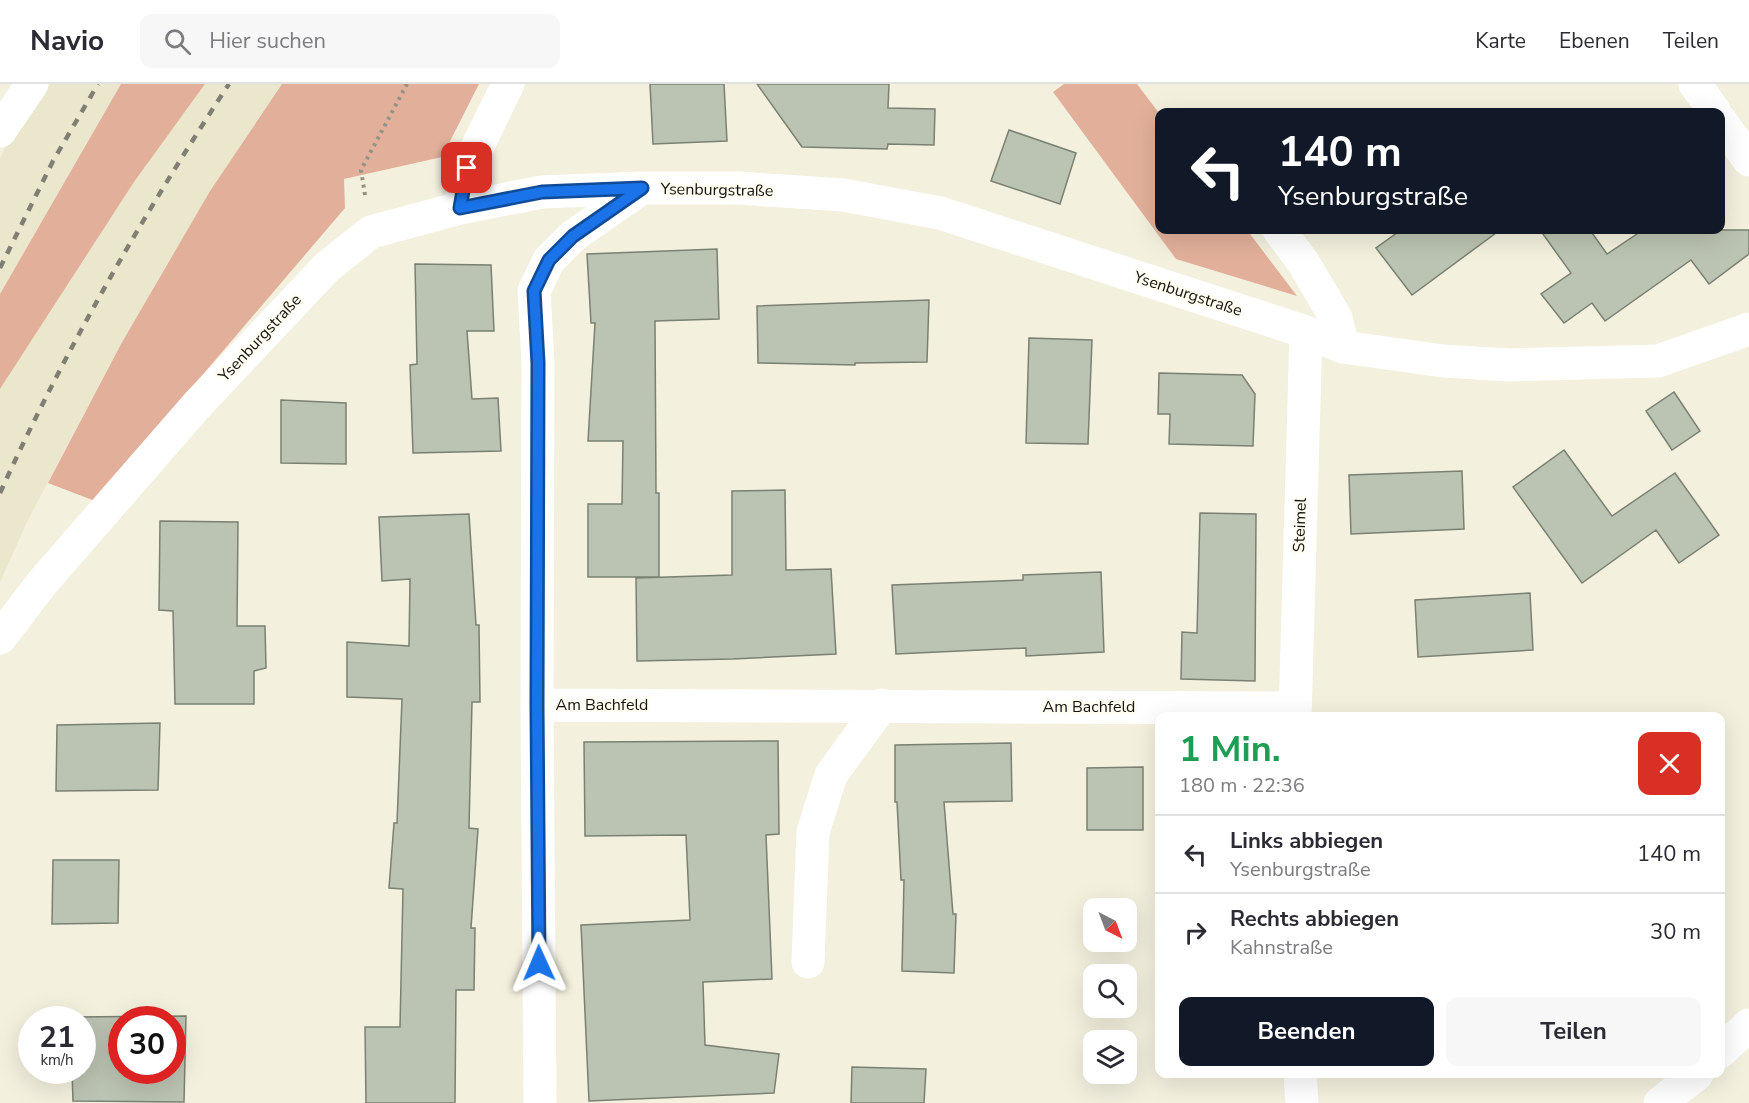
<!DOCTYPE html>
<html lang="de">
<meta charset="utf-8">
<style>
body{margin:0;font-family:"Nunito Sans",sans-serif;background:#f7f7f7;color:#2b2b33;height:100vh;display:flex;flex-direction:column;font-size:22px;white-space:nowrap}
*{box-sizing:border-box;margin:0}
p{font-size:20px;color:#7c7c81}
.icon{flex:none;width:33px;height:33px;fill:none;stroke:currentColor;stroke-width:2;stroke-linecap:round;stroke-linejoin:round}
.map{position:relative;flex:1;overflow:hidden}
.sheet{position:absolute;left:1155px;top:628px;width:570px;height:366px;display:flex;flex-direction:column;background:#fff;border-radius:12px;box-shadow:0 6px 24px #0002}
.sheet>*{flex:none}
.guide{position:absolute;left:1155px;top:24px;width:570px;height:126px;border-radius:12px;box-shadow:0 6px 24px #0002;background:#111827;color:#fff;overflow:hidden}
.needle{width:39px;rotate:138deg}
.tools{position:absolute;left:1083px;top:814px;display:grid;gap:12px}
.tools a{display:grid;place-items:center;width:54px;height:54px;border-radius:12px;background:#fff;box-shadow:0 6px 24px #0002;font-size:30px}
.speed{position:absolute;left:18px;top:922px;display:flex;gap:12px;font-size:30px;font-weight:700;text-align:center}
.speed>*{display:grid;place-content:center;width:78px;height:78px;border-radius:50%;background:#fff;box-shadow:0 6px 24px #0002;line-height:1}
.speed small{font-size:15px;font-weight:400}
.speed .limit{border:9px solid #d22;background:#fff;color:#111}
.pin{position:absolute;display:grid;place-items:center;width:51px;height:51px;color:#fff;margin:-26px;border-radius:12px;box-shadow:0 3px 9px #0006}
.me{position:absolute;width:66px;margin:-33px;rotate:359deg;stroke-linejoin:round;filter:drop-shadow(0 0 4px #0008)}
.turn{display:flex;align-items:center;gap:21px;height:126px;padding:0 24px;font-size:27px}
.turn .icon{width:78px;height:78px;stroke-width:2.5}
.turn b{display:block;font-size:42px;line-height:51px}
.round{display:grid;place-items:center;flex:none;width:63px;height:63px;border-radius:12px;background:#f7f7f7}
.overview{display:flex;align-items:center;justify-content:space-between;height:102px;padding:0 24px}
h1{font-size:36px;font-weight:700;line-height:45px;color:#1e9e55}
.cta{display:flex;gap:12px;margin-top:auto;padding:12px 24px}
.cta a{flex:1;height:69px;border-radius:12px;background:#111827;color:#fff;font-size:24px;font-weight:700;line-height:69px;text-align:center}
.cta a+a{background:#f7f7f7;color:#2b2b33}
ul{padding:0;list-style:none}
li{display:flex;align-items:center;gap:18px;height:78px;padding:0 24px;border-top:2px solid #e1e1e2}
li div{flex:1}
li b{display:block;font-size:22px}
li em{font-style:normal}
header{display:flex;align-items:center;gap:36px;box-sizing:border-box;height:84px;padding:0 30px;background:#fff;border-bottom:2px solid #e1e1e2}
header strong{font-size:28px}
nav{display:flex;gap:33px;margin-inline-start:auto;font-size:21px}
.search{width:420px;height:54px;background:#f7f7f7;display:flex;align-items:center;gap:15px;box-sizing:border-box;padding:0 21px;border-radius:12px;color:#7c7c81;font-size:22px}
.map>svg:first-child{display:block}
.built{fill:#ebe7cd}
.green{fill:#e2b09a}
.building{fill:#bbc3b2;stroke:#7a8172;stroke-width:1.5;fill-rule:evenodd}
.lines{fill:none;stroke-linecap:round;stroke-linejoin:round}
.path{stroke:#959386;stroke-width:4;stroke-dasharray:3 4.5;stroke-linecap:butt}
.minor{stroke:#fff;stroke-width:33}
.rail{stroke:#817f73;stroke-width:4.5;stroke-dasharray:8 8;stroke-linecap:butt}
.route-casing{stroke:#114b97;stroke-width:15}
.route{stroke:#1a73e8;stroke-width:10}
.labels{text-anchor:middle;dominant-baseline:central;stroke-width:5;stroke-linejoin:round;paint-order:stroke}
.street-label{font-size:16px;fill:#13120c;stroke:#fffdf2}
</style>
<header>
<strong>Navio</strong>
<div class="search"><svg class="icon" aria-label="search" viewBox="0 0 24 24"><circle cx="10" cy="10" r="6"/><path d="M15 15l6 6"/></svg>Hier suchen</div>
<nav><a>Karte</a><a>Ebenen</a><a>Teilen</a></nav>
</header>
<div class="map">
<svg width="1749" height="1019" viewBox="0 0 1749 1019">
<rect width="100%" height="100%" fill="#f3f0de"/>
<!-- built -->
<path class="built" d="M 42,0 L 121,0 L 0,210 L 0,74 L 10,53 Z
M 205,0 L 282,0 L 210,107 L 121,260 L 28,436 L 0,498 L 0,305 L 134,98 Z"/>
<!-- green -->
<path class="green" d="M 121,0 L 205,0 L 134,98 L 0,305 L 0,210 Z
M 282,0 L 479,0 L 442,73 L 344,95 L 345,124 L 95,417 L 48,399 L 121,260 L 210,107 Z
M 1064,0 L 1137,0 L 1159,29 L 1160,146 L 1247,146 L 1297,212 L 1176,175 L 1053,8 Z"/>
<!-- building -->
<path class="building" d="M 650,0 L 724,0 L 727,57 L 653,60 Z
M 757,0 L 889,0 L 888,24 L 935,25 L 934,61 L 888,60 L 887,65 L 802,63 Z
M 1009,46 L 1076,69 L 1060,120 L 991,97 Z
M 1401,146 L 1500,146 L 1412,211 L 1376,164 Z
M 1540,146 L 1590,146 L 1607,170 L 1643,146 L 1749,146 L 1749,170 L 1709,200 L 1691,176 L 1605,237 L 1592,219 L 1564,239 L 1541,210 L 1571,189 Z
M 717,165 L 719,235 L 655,237 L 656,409 L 659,409 L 659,493 L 588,493 L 588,420 L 622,420 L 623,357 L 588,357 L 595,239 L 591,239 L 587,170 Z
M 415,180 L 491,181 L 494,247 L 467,247 L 472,315 L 498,314 L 501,367 L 413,369 L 410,281 L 417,280 Z
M 929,216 L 927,278 L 855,279 L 855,281 L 758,279 L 757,222 Z
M 1029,254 L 1092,256 L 1088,360 L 1026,359 Z
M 1159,289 L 1242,291 L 1255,310 L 1253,362 L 1169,360 L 1170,330 L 1158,330 Z
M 1674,308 L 1700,347 L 1672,366 L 1646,327 Z
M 281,316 L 346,319 L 346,380 L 281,379 Z
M 1564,366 L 1612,432 L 1675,389 L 1719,451 L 1679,479 L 1656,446 L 1582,499 L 1513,403 Z
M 1462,387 L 1464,445 L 1351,450 L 1349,391 Z
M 785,406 L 786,486 L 831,485 L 836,570 L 733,575 L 637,577 L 636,494 L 732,491 L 732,407 Z
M 1200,429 L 1256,430 L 1255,597 L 1181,595 L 1182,548 L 1197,549 Z
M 469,430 L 476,541 L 479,541 L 480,618 L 472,618 L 469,744 L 478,745 L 471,844 L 475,844 L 474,906 L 456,906 L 455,1019 L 366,1019 L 365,943 L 400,943 L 403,805 L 389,804 L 394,739 L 397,739 L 402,615 L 347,613 L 347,558 L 409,562 L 410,495 L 382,497 L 379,433 Z
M 160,437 L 238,438 L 237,542 L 265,542 L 266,584 L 254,587 L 254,620 L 175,620 L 173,527 L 159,526 Z
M 1101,488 L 1104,568 L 1026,572 L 1026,564 L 896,570 L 892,501 L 1023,496 L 1023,491 Z
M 1530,509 L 1533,566 L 1418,573 L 1415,516 Z
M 160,639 L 158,706 L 56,707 L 57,641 Z
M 778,657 L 779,750 L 766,751 L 772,895 L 703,898 L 705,961 L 779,970 L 774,1009 L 589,1017 L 581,841 L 690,836 L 686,751 L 585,752 L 584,658 Z
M 1011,659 L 1012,717 L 944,718 L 953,830 L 956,830 L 954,889 L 902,887 L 904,796 L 901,796 L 897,718 L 895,718 L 895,661 Z
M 1143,683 L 1143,746 L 1087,746 L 1087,684 Z
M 53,776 L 119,776 L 118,839 L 52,840 Z
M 186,932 L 184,1018 L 73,1017 L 72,987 L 82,987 L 82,936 L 72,936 L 72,933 ZM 122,936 L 172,936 L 172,987 L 122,987 Z
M 852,983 L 926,985 L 924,1019 L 851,1019 Z"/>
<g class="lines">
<!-- path -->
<path class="path" d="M 365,111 L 361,86 L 407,0"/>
<!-- minor -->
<path class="minor" d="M 1695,0 L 1715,28
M 1720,36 L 1749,76
M 0,47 L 32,0
M 460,124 L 467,84 L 508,0
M 1279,146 L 1303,178 L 1336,234 L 1343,263
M 0,554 L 42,499 L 197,321 L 327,183 L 371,148 L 460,124 L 542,108 L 642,104 L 738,104 L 843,111 L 940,129 L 1306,248 L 1343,263 L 1443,277 L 1509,281 L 1658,277 L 1749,245
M 537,621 L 1295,624
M 1295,633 L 1306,248
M 808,878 L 813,748 L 831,691 L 882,621
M 1720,968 L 1749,941
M 1300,990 L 1302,1019
M 540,1019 L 537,621 L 538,279 L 534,207 L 549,176 L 573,152 L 642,104
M 1660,1019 L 1697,990"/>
<!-- rail -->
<path class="rail" d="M 0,184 L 53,77 L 98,0
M 0,409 C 65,266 143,131 229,0"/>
</g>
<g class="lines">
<defs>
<path id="route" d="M 467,84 L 460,124 L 542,108 L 642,104 L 573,152 L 549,176 L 534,207 L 538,279 L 537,621 L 539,879"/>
</defs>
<!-- route casing -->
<use href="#route" class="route-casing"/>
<!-- route -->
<use href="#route" class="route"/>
</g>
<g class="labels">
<!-- street labels -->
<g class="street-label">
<text transform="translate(717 106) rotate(1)">Ysenburgstraße</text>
<text transform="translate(1188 210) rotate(18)">Ysenburgstraße</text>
<text transform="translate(260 254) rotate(-47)">Ysenburgstraße</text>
<text transform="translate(1300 441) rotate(-88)">Steimel</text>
<text x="602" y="621">Am Bachfeld</text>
<text x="1089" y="623">Am Bachfeld</text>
</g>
</g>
</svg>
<div class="tools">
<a><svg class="needle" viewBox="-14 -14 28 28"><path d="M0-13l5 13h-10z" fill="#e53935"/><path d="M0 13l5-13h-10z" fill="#7c7c81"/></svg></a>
<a><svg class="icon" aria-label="search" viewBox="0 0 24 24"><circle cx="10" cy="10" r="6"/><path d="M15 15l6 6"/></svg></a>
<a><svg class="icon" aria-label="layers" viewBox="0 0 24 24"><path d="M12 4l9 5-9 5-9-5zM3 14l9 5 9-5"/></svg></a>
</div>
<div class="speed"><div>21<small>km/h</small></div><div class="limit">30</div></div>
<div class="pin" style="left:467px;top:84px;background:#d93025"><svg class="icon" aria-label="arrive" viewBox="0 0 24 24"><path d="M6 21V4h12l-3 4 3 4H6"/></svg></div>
<svg class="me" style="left:539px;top:879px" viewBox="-20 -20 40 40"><path d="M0-17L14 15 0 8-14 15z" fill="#1a73e8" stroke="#fff" stroke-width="4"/></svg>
<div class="guide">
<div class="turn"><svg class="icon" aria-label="left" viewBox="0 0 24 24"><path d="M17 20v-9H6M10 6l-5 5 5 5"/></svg><div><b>140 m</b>Ysenburgstraße</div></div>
</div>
<section class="sheet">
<div class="overview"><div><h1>1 Min.</h1><p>180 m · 22:36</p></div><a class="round" style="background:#d93025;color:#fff"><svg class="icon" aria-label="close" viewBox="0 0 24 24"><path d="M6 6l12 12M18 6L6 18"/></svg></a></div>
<ul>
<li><svg class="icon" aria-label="left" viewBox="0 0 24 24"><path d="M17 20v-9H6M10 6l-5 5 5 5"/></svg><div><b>Links abbiegen</b><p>Ysenburgstraße</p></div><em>140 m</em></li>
<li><svg class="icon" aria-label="right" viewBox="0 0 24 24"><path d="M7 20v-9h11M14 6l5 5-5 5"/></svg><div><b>Rechts abbiegen</b><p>Kahnstraße</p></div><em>30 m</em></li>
</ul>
<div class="cta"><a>Beenden</a><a>Teilen</a></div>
</section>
</div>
